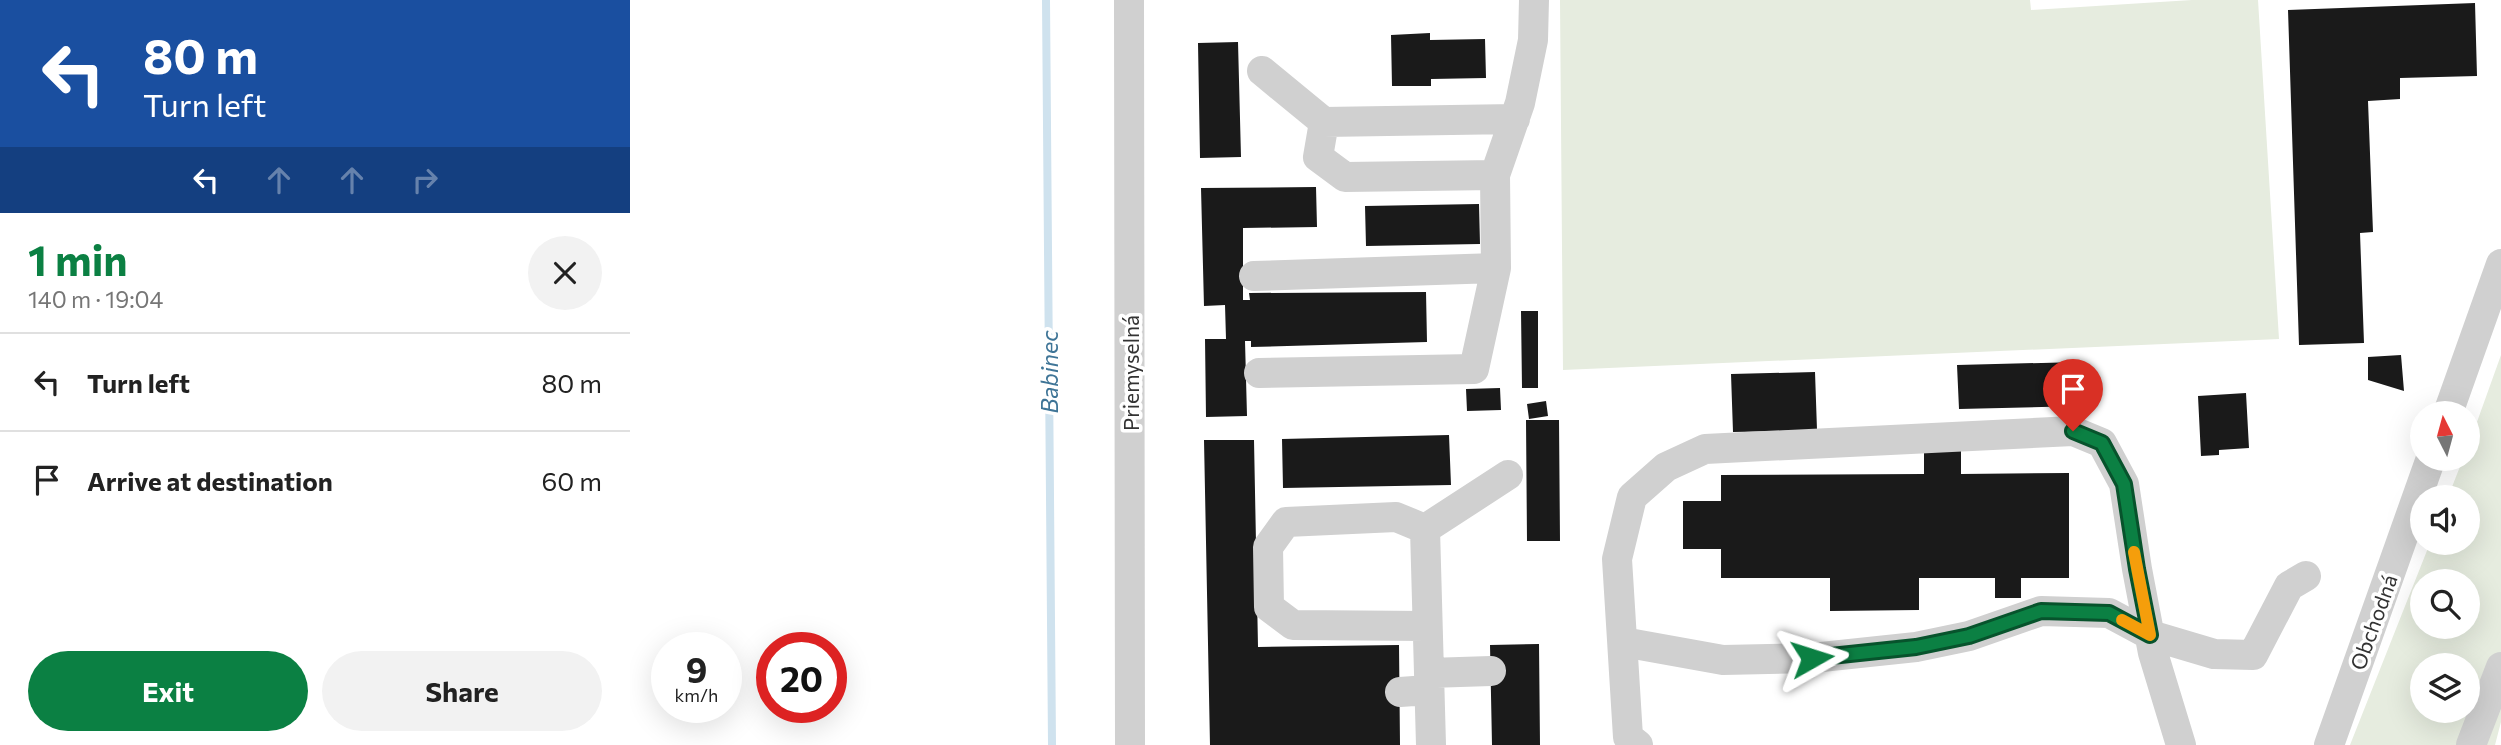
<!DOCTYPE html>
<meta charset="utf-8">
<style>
body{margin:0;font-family:Commissioner,sans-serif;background:#f2f2f2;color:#222;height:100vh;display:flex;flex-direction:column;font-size:26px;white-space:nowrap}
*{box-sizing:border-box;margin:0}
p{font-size:23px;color:#767676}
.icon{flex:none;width:38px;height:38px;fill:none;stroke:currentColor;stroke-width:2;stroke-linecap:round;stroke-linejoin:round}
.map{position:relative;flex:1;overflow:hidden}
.sheet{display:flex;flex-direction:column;background:#fff;width:630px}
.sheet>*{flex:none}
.banner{background:#1a4fa0;color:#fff;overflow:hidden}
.needle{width:46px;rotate:354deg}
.tools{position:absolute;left:1780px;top:401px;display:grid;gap:14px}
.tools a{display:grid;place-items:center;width:70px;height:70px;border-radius:50%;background:#fff;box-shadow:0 7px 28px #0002;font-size:35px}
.speed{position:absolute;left:21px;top:632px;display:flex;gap:14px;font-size:35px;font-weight:700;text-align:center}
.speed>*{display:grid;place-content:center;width:91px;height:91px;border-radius:50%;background:#fff;box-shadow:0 7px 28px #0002;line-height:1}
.speed small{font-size:18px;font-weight:400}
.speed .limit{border:10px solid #d22;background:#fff;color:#111}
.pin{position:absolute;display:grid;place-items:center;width:60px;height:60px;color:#fff;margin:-72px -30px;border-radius:50% 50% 50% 0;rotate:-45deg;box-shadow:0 0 7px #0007}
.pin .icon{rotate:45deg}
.me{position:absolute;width:77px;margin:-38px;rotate:84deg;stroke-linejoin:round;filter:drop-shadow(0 0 5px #0008)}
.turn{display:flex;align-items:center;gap:24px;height:147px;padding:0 28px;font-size:32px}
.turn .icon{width:91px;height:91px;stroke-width:2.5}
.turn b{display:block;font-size:49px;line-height:60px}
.lanes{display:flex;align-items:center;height:66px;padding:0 28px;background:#0003;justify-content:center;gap:35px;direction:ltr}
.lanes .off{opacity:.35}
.round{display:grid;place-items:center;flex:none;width:74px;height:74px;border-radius:37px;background:#f2f2f2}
.overview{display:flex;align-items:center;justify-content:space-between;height:119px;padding:0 28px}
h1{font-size:42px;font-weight:700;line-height:52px;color:#0b8043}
.cta{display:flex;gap:14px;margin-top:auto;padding:14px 28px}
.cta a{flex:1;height:80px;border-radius:42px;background:#0b8043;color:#fff;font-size:28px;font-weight:700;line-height:80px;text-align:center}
.cta a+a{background:#f2f2f2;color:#222}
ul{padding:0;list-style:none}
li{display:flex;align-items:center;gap:21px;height:98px;padding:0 28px;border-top:2px solid #e0e0e0}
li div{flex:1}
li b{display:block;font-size:26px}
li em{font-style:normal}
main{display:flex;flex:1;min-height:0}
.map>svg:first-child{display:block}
.green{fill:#e6ecdf;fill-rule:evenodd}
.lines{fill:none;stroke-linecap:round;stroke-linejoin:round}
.stream{stroke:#cfe2ee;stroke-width:8}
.building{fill:#1a1a1a}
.minor{stroke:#d0d0d0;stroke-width:30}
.route-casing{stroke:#07532c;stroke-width:18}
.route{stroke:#0b8043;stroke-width:12}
.slow{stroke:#f59e0b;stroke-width:12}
.labels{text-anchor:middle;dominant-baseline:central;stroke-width:7;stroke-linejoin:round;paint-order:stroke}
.street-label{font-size:21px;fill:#333;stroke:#fff}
.water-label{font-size:23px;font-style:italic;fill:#3f7597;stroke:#fff}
</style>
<main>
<section class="sheet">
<div class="banner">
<div class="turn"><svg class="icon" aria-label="left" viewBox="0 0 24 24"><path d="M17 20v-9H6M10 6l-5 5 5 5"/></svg><div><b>80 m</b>Turn left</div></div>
<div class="lanes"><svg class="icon" aria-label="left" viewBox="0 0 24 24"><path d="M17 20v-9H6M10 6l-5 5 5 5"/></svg><svg class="icon off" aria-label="ahead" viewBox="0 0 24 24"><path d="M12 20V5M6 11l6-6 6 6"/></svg><svg class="icon off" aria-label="ahead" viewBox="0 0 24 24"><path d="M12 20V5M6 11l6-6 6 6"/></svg><svg class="icon off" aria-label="right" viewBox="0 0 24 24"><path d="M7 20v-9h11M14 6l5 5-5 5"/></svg></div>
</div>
<div class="overview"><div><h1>1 min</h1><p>140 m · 19:04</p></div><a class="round"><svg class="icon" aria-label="close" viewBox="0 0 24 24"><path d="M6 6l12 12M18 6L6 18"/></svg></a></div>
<ul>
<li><svg class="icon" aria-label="left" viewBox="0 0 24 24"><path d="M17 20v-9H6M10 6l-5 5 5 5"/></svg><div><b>Turn left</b></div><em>80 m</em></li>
<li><svg class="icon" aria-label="arrive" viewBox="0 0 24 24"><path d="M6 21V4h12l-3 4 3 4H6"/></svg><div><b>Arrive at destination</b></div><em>60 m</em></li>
</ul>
<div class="cta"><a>Exit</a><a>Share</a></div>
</section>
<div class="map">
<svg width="1871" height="745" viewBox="0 0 1871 745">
<rect width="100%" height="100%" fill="#fff"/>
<!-- green -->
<path class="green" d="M 930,0 L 1400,0 L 1401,10 L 1562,0 L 1628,0 L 1649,339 L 933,370 Z
M 1871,355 L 1871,722 L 1865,745 L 1720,745 L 1800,543 L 1838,542 L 1838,497 L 1818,497 L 1833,459 L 1838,458 L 1838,447 ZM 1792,581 L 1838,581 L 1838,626 L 1792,626 ZM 1792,665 L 1838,665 L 1838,710 L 1792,710 Z"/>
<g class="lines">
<!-- stream -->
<path class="stream" d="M 416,0 L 422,745"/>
</g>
<!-- building -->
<path class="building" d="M 1845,3 L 1847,76 L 1770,78 L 1770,99 L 1738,101 L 1743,232 L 1730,233 L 1734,343 L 1669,345 L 1658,10 Z
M 800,33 L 800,40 L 855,39 L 856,78 L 801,79 L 801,86 L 762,86 L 761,35 Z
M 608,42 L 611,157 L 570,158 L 568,43 Z
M 686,187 L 687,227 L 613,228 L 613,300 L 620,300 L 619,293 L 796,292 L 797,342 L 621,347 L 621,341 L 615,341 L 617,416 L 576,417 L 575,339 L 596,339 L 595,305 L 574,306 L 571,188 Z
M 849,204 L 850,244 L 736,246 L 735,206 Z
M 891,311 L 908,311 L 908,388 L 892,388 Z
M 1771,355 L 1774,391 L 1738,380 L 1738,357 Z
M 1450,362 L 1451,406 L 1329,409 L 1327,365 Z
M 1185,372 L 1187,430 L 1103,432 L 1101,374 Z
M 870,388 L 871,410 L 837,411 L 836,389 Z
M 1616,393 L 1619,448 L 1589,450 L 1589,455 L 1571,456 L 1568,396 Z
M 916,401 L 918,416 L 899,419 L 897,404 Z
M 896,420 L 929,420 L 930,541 L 897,541 Z
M 819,435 L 821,485 L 653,488 L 652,439 Z
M 574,440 L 624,440 L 628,647 L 769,645 L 770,745 L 580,745 Z
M 1294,446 L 1331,447 L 1331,474 L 1439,473 L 1439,578 L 1391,578 L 1391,598 L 1365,598 L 1365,578 L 1289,578 L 1289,610 L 1200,611 L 1200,578 L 1091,578 L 1091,549 L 1053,549 L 1053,501 L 1091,501 L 1091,475 L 1294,474 Z
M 909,644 L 910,745 L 862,745 L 860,645 Z"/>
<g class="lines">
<!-- minor -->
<path class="minor" d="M 499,0 L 500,745
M 632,71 L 694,122
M 865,175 L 715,177 L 688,157 L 694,122 L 885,119
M 624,276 L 866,268
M 629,373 L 844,369 L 866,268 L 865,175 L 890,103 L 903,40 L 904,0
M 1818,413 L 1871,264
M 795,529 L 878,475
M 796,626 L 663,625 L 639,607 L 638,547 L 656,522 L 766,517 L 795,529 L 801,745
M 993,642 L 1093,660 L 1182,658 L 1286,647 L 1339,636 L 1411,611 L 1479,613 L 1520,635 L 1584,654 L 1623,655 L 1659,586 L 1676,576
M 799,673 L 861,671
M 770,692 L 798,690
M 1008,745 L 998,737 L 987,559 L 1002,497 L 1036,467 L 1075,449 L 1443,431 L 1472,443 L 1494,484 L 1507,569 L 1523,653 L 1551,745
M 1699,745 L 1801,458
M 1841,745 L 1871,667"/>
</g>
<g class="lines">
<defs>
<path id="route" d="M 1182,658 L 1286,647 L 1339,636 L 1411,611 L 1479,613 L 1520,635 L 1507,569 L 1494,484 L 1472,443 L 1443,431"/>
</defs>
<!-- route casing -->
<use href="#route" class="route-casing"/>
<!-- route -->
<use href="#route" class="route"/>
<!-- slow -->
<path class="slow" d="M 1492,620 L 1520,635 L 1504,552"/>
</g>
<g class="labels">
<!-- street labels -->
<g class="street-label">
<text transform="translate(500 373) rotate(-90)">Priemyselná</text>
<text transform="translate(1743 622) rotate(-70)">Obchodná</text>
</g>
<!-- water labels -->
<g class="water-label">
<text transform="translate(419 372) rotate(-90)">Babinec</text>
</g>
</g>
</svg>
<div class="tools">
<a><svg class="needle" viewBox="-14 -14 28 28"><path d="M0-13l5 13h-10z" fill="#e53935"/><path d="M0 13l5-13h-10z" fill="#767676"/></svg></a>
<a><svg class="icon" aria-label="sound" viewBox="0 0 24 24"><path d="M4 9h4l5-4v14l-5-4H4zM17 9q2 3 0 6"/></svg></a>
<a><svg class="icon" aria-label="search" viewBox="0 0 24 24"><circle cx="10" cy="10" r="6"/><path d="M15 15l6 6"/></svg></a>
<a><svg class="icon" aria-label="layers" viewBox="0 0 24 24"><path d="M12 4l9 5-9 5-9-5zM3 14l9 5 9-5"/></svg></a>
</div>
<div class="speed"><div>9<small>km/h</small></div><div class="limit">20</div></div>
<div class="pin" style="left:1443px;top:431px;background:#d93025"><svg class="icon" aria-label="arrive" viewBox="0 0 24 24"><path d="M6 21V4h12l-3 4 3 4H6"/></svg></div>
<svg class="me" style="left:1182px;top:658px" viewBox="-20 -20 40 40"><path d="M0-17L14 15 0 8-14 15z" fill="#0b8043" stroke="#fff" stroke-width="4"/></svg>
</div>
</main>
